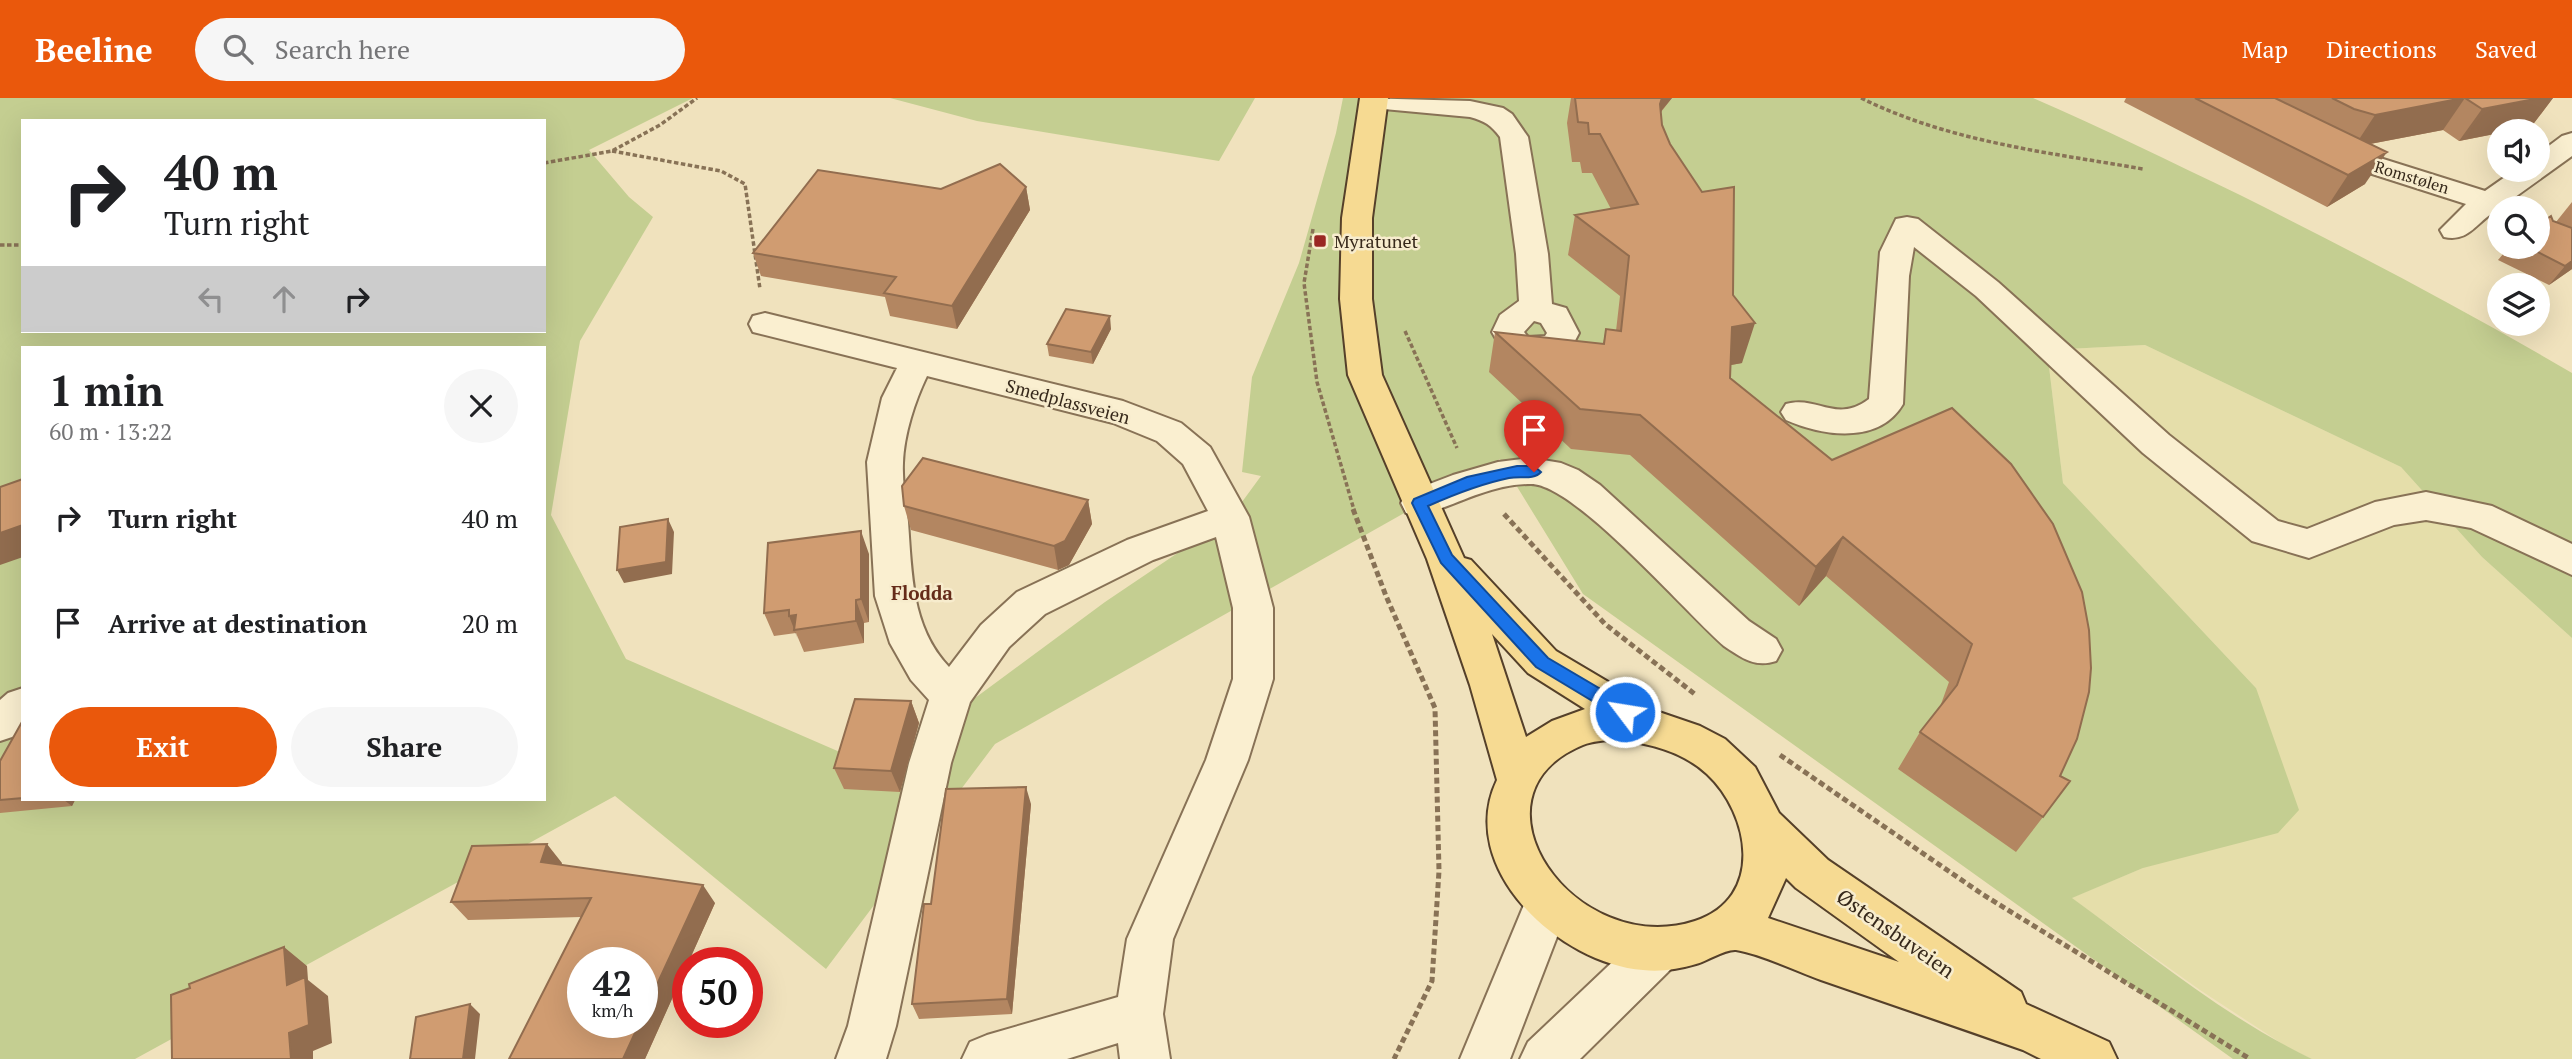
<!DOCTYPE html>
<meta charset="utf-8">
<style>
body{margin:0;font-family:"PT Serif",serif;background:#f6f6f6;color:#202124;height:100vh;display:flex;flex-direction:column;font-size:26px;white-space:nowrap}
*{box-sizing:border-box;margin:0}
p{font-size:23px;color:#757577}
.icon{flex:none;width:38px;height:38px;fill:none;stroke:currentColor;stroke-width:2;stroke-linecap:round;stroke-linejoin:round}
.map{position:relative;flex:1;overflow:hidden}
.sheet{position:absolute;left:21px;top:248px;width:525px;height:455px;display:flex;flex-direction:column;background:#fff;border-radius:0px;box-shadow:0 7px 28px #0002}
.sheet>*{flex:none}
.hud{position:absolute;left:21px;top:21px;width:525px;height:214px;border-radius:0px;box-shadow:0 7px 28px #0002;background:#fff;color:#202124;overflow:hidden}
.fabs{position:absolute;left:2487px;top:21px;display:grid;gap:14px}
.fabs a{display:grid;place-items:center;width:63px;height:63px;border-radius:50%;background:#fff;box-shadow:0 7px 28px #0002;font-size:35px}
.speed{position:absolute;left:567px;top:849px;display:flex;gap:14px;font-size:35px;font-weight:700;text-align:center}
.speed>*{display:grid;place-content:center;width:91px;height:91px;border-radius:50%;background:#fff;box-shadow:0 7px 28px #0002;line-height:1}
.speed small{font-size:18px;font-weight:400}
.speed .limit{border:10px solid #d22;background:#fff;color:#111}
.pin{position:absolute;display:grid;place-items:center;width:60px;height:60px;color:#fff;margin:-72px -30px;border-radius:50% 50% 50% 0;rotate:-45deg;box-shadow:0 0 7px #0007}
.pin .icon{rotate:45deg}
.me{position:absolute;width:77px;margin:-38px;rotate:301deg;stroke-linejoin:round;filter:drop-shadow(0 0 5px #0008)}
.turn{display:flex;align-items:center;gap:24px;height:147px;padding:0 28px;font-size:32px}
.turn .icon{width:91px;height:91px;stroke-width:2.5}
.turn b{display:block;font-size:49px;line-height:60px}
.lanes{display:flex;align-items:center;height:66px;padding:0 28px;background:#0003;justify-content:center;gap:35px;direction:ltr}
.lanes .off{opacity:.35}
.round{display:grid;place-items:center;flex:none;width:74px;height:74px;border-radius:37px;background:#f6f6f6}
.overview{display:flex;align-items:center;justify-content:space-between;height:119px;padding:0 28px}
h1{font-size:42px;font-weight:600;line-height:52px}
.cta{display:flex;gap:14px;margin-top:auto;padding:14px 28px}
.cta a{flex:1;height:80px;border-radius:42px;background:#ea580c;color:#fff;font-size:28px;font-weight:600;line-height:80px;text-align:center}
.cta a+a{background:#f6f6f6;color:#202124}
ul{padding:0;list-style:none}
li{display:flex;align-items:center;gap:21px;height:105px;padding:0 28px}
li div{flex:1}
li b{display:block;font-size:26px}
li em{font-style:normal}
header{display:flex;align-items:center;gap:42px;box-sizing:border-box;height:98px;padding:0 35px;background:#ea580c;color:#fff}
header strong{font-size:33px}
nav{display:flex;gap:38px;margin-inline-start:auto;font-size:24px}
.search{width:490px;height:63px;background:#f6f6f6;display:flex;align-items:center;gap:18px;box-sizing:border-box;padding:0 24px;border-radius:38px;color:#757577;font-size:26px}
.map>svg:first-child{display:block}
.farmland{fill:#e5deaa}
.green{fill:#c4ce91;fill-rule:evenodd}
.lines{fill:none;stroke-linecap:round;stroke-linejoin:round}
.minor-casing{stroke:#887256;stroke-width:4}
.major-casing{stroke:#55402a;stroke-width:4}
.path-far1{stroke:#887256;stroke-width:3.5;stroke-dasharray:4.5 2.5;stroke-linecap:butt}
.path{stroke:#887256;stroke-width:5;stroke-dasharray:6 3.5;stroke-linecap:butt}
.minor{fill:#faefd0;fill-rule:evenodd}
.major{fill:#f6da92;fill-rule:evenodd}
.wall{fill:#b38661}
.shaded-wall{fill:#926d4f}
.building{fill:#d09c71;stroke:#926d4f;stroke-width:2}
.route{fill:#1a73e8;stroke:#114b97;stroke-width:2}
.poi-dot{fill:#9a2723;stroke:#f7eccd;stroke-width:2.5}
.labels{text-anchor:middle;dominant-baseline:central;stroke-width:5;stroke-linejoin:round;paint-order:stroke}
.far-street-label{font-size:16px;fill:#37291b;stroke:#f7eccd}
.poi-label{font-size:18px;fill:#37291b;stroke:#f7eccd;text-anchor:start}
.street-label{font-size:18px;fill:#37291b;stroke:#f7eccd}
.neighbourhood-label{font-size:19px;font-weight:bold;fill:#652b19;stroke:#f7eccd}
.near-street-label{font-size:21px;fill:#37291b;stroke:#f7eccd}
</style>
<header>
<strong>Beeline</strong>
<div class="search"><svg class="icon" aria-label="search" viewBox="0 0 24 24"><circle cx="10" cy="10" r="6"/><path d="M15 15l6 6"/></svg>Search here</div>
<nav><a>Map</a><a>Directions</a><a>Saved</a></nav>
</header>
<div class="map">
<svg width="2572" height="961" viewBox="0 0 2572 961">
<rect width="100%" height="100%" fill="#f0e2bd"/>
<!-- farmland -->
<path class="farmland" d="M 2145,247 L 2401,369 L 2482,459 L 2572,540 L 2572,961 L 2312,961 L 2287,949 L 2200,892 L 2071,800 L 2143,770 L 2256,590 L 2063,385 L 2047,252 Z"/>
<!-- green -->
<path class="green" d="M 0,0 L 693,0 L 589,52 L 629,99 L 653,119 L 580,243 L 551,417 L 626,561 L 879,671 L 1105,504 L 1231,419 L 1261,378 L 1242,374 L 1252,279 L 1299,165 L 1336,35 L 1343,0 L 2033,0 C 2103,30 2171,64 2240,97 C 2352,153 2463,211 2572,275 L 2572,540 L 2482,459 L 2401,369 L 2145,247 L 2047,252 L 2063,385 L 2256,590 L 2299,712 L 2278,735 L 2143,770 L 2072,800 C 2149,856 2226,920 2312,961 L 2233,961 L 1583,496 L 1500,361 L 995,646 L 826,871 L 615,698 L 135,961 L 0,961 ZM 23,23 L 544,23 L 544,233 L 23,233 ZM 23,250 L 544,250 L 544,702 L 23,702 Z
M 890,0 L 1255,0 L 1219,63 L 977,23 Z"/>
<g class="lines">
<defs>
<path id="minor" d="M 1361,0 L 1470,3 L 1503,10 L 1512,16 L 1528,39 L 1548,156 L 1552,206 L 1566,210 L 1579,235 L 1569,254 L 1534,263 L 1504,255 L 1492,234 L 1500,217 L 1519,203 L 1516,156 L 1500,39 C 1491,27 1485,23 1470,19 L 1373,10 L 1363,8 ZM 1534,223 L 1541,225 L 1547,235 L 1545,238 L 1528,239 L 1524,234 Z
M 2572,35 L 2572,58 L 2511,102 L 2518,110 L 2499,110 L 2499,118 L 2491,116 C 2474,128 2467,144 2444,139 L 2440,132 L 2466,106 L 2319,59 L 2315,53 L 2319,47 L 2329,44 L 2485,93 L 2515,72 L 2538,72 L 2538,56 L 2562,38 Z
M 1907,119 L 1918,121 L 1998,184 L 2169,337 L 2278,423 L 2307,431 L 2375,404 L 2426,394 L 2492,408 L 2572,446 L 2572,477 L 2471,430 L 2426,422 L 2394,427 L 2309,460 L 2252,443 L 2143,355 L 1976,198 L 1914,149 L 1909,178 L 1903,306 C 1879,347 1822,338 1786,322 L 1781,314 L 1786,306 C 1817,297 1836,326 1869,301 L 1880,154 L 1896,121 Z
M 765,215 L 1123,303 L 1181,325 L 1210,349 L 1249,419 L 1273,510 L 1273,581 L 1248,662 L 1173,841 L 1163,916 L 1170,961 L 1120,961 L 1118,945 L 1067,961 L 962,961 L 970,944 L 987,937 L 1118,899 L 1127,841 L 1206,662 L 1233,581 L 1233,510 L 1216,439 L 1153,462 L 1045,516 L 1009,549 L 970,604 L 951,665 L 896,928 L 886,961 L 836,961 L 848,928 L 909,665 L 929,602 L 911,582 L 890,545 L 875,498 L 867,364 L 882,300 L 897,270 L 753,234 L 749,226 L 753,218 ZM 927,278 L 1113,325 L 1157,343 L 1183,366 L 1208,413 L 1127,442 L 1017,494 L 981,527 L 949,569 C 911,529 912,476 908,424 C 906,404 902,384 903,365 C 904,336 915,303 927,278 Z
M 1531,360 L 1561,365 L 1578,372 L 1600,387 L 1749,523 L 1776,541 L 1782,552 L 1776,563 C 1755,570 1742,560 1724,548 C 1685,514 1575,386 1531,386 C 1490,386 1457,407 1419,418 L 1406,415 L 1401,405 L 1406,395 L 1453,377 L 1498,364 Z
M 23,590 L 23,632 L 15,638 L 0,643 L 0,602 L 8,595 Z
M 1547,784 L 1563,790 L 1570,805 L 1510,961 L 1460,961 L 1531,790 Z
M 1659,829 L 1676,836 L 1682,851 L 1676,866 L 1580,961 L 1520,961 L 1528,944 L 1642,836 Z"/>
<path id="major" d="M 1360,0 L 1388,0 L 1372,120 L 1372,201 L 1382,277 L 1464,460 L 1471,462 L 1556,553 L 1659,614 L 1700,628 L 1725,641 L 1755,669 L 1779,715 L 1828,762 L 2021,894 L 2026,906 L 2109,944 L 2117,961 L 2041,961 L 2023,952 C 1955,928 1888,905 1821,882 C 1796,873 1761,856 1736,852 C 1725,851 1707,863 1696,866 C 1679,871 1661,874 1643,872 C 1560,866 1455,770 1497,682 L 1470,587 L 1427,461 L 1348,277 L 1340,201 L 1342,120 ZM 1492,536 L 1528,575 L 1585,611 L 1552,623 L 1526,639 ZM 1614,641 C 1647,645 1681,652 1707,676 C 1750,716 1765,800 1695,823 C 1575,862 1459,698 1583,647 C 1592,643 1604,643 1614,641 ZM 1786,780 L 1796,790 L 1899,864 L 1768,820 Z"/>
</defs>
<!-- minor casing -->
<use href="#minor" class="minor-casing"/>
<!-- major casing -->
<use href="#major" class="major-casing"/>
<!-- path-far1 -->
<path class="path-far1" d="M 1861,0 C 1950,44 2046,54 2143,71
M 612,53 L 721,73 L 745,86 L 760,191
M 544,65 L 612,53 L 660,27 L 697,0
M 1313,131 L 1304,185 L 1317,284 L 1354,412
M 0,147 L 23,147
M 1405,233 L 1457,350"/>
<!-- path -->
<path class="path" d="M 1353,411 L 1386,498 L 1435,610 L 1439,773 L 1432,883 L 1394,961
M 1504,416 L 1605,526 L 1696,597
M 1780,657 L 1982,796 L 2250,961"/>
<!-- minor -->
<use href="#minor" class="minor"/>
<!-- major -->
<use href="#major" class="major"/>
</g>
<!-- wall -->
<path class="wall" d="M 1571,0 L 1672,0 L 1661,14 L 1662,27 L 1733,197 L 1742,265 L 1731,267 L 1730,280 L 1832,362 L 1952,310 L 2060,678 L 2043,719 L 2016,754 L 1898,671 L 1920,634 L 1940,609 L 1949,584 L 1826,478 L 1799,508 L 1630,357 L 1571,351 L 1489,274 L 1495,234 L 1603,246 L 1606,231 L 1616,233 L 1620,198 L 1568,157 L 1575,117 L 1611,111 L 1592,75 L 1582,75 L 1580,64 L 1572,64 L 1567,25 Z
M 2126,0 L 2553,0 L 2531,29 L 2459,43 L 2443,32 L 2370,46 L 2365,86 L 2327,109 L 2124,4 Z
M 1026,89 L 1030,112 L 957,231 L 890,218 L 885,199 L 761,178 L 753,155 L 941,91 Z
M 2572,104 L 2572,171 L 2549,187 L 2498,162 L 2509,149 L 2538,149 L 2553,123 L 2556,124 Z
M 1111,231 L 1093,266 L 1049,258 L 1047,246 Z
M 1088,402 L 1092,426 L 1069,467 L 1058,472 L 911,432 L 904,408 Z
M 869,456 L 869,524 L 864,525 L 864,545 L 804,554 L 796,535 L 774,538 L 764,515 Z
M 911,603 L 919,625 L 900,694 L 844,691 L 834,670 Z
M 23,622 L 23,702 L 75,702 L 72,708 L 0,715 L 0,663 Z
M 1031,706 L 1012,916 L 919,921 L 912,906 L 931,806 Z
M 562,765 L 561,767 L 715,805 L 645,961 L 509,961 L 581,819 L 468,822 L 451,804 Z"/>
<!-- shaded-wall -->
<path class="shaded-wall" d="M 1661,0 L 1672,0 L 1662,12 L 1655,27 Z
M 2465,0 L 2443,32 L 2354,49 L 2375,17 Z
M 2540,0 L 2553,0 L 2531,29 L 2509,33 L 2499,33 L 2499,35 L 2459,43 L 2482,11 Z
M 2387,54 L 2365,86 L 2327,109 L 2348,77 Z
M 1026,89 L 1030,112 L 957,231 L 952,208 Z
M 2572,163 L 2572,171 L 2549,187 L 2565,168 Z
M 1110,218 L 1111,231 L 1093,266 L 1091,254 Z
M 1755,225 L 1742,265 L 1720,269 L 1732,229 Z
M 1088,402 L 1092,426 L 1069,467 L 1058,472 L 1054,448 Z
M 668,421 L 674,434 L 672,476 L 624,485 L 617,472 Z
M 23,427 L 23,459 L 0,467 L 0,435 Z
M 861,433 L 869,456 L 869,524 L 861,501 Z
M 1843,439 L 1826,478 L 1799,508 L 1816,469 Z
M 856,502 L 864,525 L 864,545 L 856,523 Z
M 796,517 L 794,532 L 798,541 L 789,518 Z
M 911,603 L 919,625 L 900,694 L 891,673 Z
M 1026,689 L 1031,706 L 1012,916 L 1007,901 Z
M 64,702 L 75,702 L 72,708 Z
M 547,746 L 562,765 L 556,783 L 541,764 Z
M 703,787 L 715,805 L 645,961 L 623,961 L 640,924 L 642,924 L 642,919 Z
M 284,849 L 307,868 L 308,882 L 328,898 L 332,945 L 313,953 L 313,961 L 291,961 Z
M 470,906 L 480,916 L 475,961 L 463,961 Z"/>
<!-- building -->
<path class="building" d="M 1575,0 L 1662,0 L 1660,6 L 1662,27 L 1670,46 L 1702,94 L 1734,89 L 1733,197 L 1755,225 L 1732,229 L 1730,280 L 1832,362 L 1952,310 L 2011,366 L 2053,426 L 2082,494 L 2089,532 L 2091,570 L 2089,594 L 2077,641 L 2060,678 L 2070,683 L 2043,719 L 1920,634 L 1957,587 L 1972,546 L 1843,439 L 1816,469 L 1640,317 L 1580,311 L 1495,234 L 1604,246 L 1606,231 L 1621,233 L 1629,158 L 1575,117 L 1638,106 L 1600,36 L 1589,36 L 1588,25 L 1578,24 Z
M 2195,0 L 2275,0 L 2387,54 L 2348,77 Z
M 2332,0 L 2463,0 L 2375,17 L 2354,11 Z
M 2465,0 L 2540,0 L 2482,11 Z
M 1000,66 L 1026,89 L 952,208 L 884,195 L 896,179 L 753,155 L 818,72 L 941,91 Z
M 2551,118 L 2553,123 L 2572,130 L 2572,163 L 2565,168 L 2528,149 L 2538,149 L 2538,127 Z
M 1066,211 L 1110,218 L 1091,254 L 1047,246 Z
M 923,360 L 1088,402 L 1065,443 L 1054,448 L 904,408 L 902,388 Z
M 23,381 L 23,427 L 0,435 L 0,389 Z
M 668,421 L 666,464 L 617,472 L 620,429 Z
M 861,433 L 861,501 L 856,502 L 856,523 L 794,532 L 796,517 L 789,518 L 789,512 L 764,515 L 768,445 Z
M 855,601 L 911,603 L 891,673 L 834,670 Z
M 23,622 L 23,700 L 0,702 L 0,663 Z
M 1026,689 L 1007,901 L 912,906 L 924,806 L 931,806 L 946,691 Z
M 547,746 L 541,764 L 703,787 L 642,919 L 642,864 L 583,864 L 583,924 L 640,924 L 623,961 L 509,961 L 591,800 L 451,804 L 472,748 Z
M 284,849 L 287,887 L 305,879 L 309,927 L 289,935 L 291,961 L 172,961 L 171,897 L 190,890 L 189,886 Z
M 470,906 L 463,961 L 410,961 L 416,919 Z"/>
<!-- route -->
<path class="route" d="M 1517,368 L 1534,368 L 1541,374 C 1534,382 1520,378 1509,380 C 1480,386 1455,396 1428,408 L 1452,457 L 1548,560 L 1631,609 L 1634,614 L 1631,619 L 1619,619 L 1536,569 L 1441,465 L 1412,405 L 1414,401 L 1467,379 Z"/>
<!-- markers -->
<rect class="poi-dot" x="1313" y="136" width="14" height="14" rx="3.5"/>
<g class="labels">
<!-- far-street labels -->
<g class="far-street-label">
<text transform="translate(2412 79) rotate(17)">Romstølen</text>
</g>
<!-- poi labels -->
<g class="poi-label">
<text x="1334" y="143">Myratunet</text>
</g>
<!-- street labels -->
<g class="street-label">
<text transform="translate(1068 303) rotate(15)">Smedplassveien</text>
</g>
<!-- neighbourhood labels -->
<g class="neighbourhood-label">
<text x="922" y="494">Flodda</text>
</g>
<!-- near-street labels -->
<g class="near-street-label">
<text transform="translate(1896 835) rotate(35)">Østensbuveien</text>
</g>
</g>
</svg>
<div class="fabs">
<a><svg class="icon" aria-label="sound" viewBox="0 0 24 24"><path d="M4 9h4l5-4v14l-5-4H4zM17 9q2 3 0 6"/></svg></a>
<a><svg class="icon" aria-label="search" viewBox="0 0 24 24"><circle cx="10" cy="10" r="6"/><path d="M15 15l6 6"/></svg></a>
<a><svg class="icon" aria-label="layers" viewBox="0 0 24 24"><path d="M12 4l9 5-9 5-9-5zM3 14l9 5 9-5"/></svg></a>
</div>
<div class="speed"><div>42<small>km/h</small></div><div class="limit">50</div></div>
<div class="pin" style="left:1534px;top:374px;background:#d93025"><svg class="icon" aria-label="arrive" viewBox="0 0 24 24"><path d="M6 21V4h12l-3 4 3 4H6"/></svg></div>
<svg class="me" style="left:1625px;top:614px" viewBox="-20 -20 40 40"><circle r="17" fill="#1a73e8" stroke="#fff" stroke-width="3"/><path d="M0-11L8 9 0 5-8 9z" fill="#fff"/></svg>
<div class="hud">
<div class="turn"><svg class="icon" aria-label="right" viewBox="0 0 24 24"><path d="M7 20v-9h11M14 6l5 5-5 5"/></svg><div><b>40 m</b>Turn right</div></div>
<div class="lanes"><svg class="icon off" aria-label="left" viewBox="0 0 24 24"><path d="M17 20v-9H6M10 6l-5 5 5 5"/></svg><svg class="icon off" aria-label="ahead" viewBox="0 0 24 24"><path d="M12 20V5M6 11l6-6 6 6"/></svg><svg class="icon" aria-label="right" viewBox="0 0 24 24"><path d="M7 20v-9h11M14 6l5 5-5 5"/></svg></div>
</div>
<section class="sheet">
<div class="overview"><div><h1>1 min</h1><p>60 m · 13:22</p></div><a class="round"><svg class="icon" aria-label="close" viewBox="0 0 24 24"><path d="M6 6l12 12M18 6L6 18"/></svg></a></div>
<ul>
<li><svg class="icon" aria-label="right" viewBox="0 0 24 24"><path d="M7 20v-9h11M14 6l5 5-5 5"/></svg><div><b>Turn right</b></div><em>40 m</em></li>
<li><svg class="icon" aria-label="arrive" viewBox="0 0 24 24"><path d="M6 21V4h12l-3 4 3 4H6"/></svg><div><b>Arrive at destination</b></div><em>20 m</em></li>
</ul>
<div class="cta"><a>Exit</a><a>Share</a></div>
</section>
</div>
